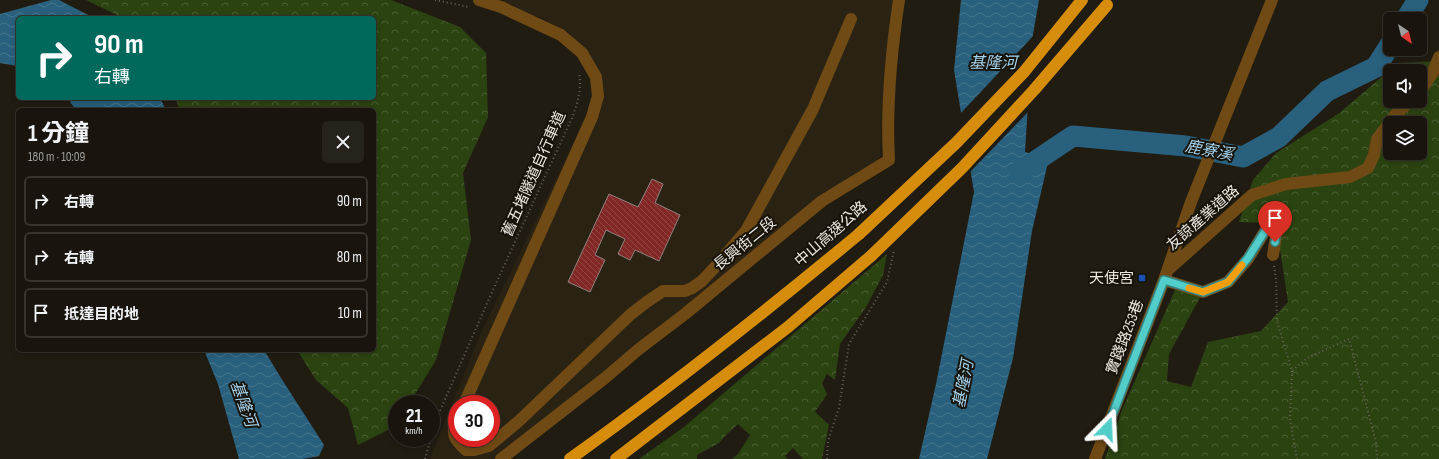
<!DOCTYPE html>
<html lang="zh-TW">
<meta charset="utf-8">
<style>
body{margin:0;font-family:"Sofia Sans Condensed","Noto Sans TC",sans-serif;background:#26221c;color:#f1f3f6;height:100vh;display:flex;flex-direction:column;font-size:15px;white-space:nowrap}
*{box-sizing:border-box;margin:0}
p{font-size:13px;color:#9f9f9e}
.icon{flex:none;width:22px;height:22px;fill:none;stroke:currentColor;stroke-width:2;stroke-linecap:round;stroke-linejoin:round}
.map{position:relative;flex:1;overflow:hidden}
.side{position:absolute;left:16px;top:108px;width:360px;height:244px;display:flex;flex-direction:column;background:#19150e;border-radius:6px;box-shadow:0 2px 6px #0003,0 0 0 1px #37342e}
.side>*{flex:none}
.guide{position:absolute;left:16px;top:16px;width:360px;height:84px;border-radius:6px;box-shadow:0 2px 6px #0003,0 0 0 1px #37342e;background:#00695c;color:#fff;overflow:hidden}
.needle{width:26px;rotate:145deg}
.controls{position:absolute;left:1383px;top:12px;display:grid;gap:8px}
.controls a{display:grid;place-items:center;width:44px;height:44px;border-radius:6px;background:#19150e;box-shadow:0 2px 6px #0003,0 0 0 1px #37342e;font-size:20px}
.speed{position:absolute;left:388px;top:395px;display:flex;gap:8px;font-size:20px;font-weight:700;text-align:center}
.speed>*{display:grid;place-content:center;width:52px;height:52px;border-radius:50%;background:#19150e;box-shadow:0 2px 6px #0003,0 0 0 1px #37342e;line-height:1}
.speed small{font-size:10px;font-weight:400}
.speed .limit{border:6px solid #d22;background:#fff;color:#111}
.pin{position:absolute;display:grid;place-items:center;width:34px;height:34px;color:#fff;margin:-41px -17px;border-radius:50% 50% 50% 0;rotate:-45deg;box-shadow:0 0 4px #0007}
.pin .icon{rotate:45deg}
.me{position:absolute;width:44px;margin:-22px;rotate:21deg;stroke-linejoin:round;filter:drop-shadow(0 0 3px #0008)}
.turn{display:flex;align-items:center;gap:14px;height:84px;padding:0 12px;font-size:18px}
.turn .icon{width:52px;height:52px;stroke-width:2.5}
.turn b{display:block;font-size:28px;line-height:34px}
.round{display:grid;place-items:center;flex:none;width:42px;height:42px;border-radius:6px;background:#26221c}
.headline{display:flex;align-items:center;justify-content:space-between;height:68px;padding:0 12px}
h1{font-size:24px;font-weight:700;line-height:30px}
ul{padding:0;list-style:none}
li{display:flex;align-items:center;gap:12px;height:50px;margin:0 8px 6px;padding:0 4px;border:2px solid #37342e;border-radius:6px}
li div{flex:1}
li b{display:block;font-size:15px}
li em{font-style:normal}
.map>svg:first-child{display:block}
.built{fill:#2a2313;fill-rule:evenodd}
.forest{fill:url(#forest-crowns);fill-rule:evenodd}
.water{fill:url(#water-waves)}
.pier{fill:#211c12}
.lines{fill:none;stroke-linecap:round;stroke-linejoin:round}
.river{stroke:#28607d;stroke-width:21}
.building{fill:url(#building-back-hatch);stroke:#90817f}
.path{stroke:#67635a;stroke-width:2;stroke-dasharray:1 3;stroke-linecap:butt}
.minor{stroke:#6f4a15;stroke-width:12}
.highway{stroke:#d68d0c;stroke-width:12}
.highway-bridge{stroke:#d68d0c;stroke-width:12}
.route-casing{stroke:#368583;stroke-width:10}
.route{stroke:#53cdc9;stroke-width:7}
.slow{stroke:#f59e0b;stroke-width:7}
.transit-dot{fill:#1a4fb4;stroke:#171309;stroke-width:1.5}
.labels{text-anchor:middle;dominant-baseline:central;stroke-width:4;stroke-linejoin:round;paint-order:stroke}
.street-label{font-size:15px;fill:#ece9e2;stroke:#171309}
.poi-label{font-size:15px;fill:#ece9e2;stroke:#171309;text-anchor:end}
.water-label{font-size:16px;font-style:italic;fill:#a5d3ee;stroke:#171309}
</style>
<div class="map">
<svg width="1439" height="459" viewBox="0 0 1439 459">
<defs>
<pattern id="forest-crowns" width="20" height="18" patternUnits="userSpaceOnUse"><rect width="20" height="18" fill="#2b4311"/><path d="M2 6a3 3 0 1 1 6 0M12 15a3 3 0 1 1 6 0" fill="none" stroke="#4a5e33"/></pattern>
<pattern id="water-waves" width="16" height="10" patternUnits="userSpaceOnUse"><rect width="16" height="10" fill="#28607d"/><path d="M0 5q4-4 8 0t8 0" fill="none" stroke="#47778f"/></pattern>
<pattern id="building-back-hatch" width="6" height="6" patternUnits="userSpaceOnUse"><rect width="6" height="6" fill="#812725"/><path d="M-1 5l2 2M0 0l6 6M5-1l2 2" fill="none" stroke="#934644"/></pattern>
</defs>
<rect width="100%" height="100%" fill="#211c12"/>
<!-- built -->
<path class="built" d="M 505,0 L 894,0 L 884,83 L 880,160 L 508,459 L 430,459 L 480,335 L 592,105 L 592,79 L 582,53 L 570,33 L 541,18 L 501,7 ZM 457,404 L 491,404 L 491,438 L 457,438 Z"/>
<!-- forest -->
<path class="forest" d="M 86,0 L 391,0 L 460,27 L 486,53 L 488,117 L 463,173 L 471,240 L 436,360 L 409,404 L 397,404 L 396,426 L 358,445 L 348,408 L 316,380 L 297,350 L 374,350 L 374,110 L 180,110 L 175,98 L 374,98 L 374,18 L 123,18 Z
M 1439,61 L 1439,459 L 1105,459 L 1122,410 L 1175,290 L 1203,292 L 1169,354 L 1167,381 L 1191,387 L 1208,342 L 1261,331 L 1288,302 L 1277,230 L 1273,223 L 1239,222 L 1253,180 L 1276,153 L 1338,114 L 1398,63 ZM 1390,71 L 1420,71 L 1420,101 L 1390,101 ZM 1390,123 L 1420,123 L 1420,153 L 1390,153 Z
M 887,254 L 883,275 L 866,307 L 840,344 L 835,380 L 827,374 L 822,383 L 827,394 L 815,412 L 829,425 L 822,459 L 803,459 L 793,448 L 785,456 L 788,459 L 732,459 L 738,454 L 750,435 L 738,424 L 727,434 L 719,443 L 697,455 L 697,459 L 639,459 L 684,427 Z"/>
<!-- water -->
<path class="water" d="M 51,0 L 59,0 L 94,18 L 18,18 L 18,66 L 0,63 L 0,14 Z
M 961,0 L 1039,0 L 1032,40 L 1025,152 L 1049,158 L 1032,231 L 1013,358 L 987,459 L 919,459 L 936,384 L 974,192 L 954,70 Z
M 86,98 L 160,98 L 166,110 L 99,110 Z
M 204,350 L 264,350 L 281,378 L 324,445 L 319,456 L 303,459 L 239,459 L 218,384 Z"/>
<!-- pier -->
<path class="pier" d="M 1035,34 L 1030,110 L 969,173 L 960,114 Z"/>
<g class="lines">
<!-- river -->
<path class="river" d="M 1406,19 L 1418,0
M 80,98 L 95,110
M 1019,172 L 1073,136 L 1186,146 L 1243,157 L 1279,137 L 1327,91 L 1376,67 L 1390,45"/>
</g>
<!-- building -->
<path class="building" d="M 652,179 L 663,184 L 655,203 L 680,215 L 659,261 L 635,250 L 630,260 L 618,254 L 625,239 L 606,230 L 595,255 L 605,260 L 590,292 L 568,282 L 609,194 L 638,207 Z"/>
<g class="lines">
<!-- path -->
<path class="path" d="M 435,0 L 469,7
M 1274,266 L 1276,279 L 1277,321 L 1292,371 L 1307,358 L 1349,339 L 1376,442 L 1377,459
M 1292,371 L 1290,419 L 1297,459
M 431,437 L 436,420 L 492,292 L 572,118 C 578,102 582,88 579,72
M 425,459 L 431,438
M 827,459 L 828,441 L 839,408 L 849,344 L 887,282 L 894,250"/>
<!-- minor -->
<path class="minor" d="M 1420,92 L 1432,74 L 1439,57
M 1169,269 L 1252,195 L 1286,184 L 1350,177 L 1368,168 L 1374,155 L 1377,139 L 1395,115 L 1410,101
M 1164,280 L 1203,292 L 1228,282 L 1248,259 L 1265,231 L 1273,223 L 1277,230 L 1273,255
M 464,404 L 592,117 L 598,96 L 596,77 L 582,53 L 561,35 L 501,7 L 479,0
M 457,419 C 450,434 455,440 466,450 L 474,450 L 489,446 L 519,421 L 631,314 L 648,301 L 663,291 L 685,291 L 692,288 L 702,281 L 716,266 L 746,231 L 813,109 L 851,19
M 501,459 L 605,378 L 639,349 L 685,314 L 822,201 L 889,160 C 886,106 891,53 899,0
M 1095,459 L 1164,280 L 1191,202 L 1272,0"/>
<!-- highway -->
<path class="highway" d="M 570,459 C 669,388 765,312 859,234
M 616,459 L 788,327 L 871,256"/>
<!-- highway-bridge -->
<path class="highway-bridge" d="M 859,234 L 956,143 L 1024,72 L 1082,0
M 871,256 L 962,168 L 1034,90 L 1107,5"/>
</g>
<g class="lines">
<defs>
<path id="route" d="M 1107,429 L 1164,280 L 1203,292 L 1228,282 L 1248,258 L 1265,231 L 1273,223 L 1277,230 L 1275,242"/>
</defs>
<!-- route casing -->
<use href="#route" class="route-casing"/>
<!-- route -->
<use href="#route" class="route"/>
<!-- slow -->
<path class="slow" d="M 1189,288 L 1203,292 L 1228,282 L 1242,265"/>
</g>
<!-- markers -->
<rect class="transit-dot" x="1138" y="274" width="8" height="8" rx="2"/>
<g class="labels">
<!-- street labels -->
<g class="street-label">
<text transform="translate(534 174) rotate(-66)">舊五堵隧道自行車道</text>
<text transform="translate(1203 218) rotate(-41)">友諒產業道路</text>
<text transform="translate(831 234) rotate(-41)">中山高速公路</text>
<text transform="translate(745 244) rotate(-39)">長興街二段</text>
<text transform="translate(1125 337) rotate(-69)">實踐路253巷</text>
</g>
<!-- poi labels -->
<g class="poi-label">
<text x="1134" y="278">天使宮</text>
</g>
<!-- water labels -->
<g class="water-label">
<text x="993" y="63">基隆河</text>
<text transform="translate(1209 151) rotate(11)">鹿寮溪</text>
<text transform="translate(964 384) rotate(-79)">基隆河</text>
<text transform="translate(243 404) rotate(70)">基隆河</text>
</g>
</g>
</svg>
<div class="controls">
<a><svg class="needle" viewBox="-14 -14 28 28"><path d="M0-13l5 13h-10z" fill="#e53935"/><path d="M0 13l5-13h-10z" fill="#9f9f9e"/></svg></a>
<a><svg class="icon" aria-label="sound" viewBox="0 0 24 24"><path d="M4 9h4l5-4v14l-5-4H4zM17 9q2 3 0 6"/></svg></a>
<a><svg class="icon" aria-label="layers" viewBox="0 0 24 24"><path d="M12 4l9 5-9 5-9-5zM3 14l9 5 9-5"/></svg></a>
</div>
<div class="speed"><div>21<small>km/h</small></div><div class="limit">30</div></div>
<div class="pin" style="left:1275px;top:242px;background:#d93025"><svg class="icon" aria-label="arrive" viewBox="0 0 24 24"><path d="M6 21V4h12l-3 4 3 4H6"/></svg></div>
<svg class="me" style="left:1107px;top:429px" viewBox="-20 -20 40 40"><path d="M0-17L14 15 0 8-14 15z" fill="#53cdc9" stroke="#fff" stroke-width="4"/></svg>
<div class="guide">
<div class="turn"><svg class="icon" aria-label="right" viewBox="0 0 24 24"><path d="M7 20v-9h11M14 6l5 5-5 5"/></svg><div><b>90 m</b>右轉</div></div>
</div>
<section class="side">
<div class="headline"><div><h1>1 分鐘</h1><p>180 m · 10:09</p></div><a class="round"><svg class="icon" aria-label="close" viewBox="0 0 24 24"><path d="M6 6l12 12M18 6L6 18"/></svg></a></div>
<ul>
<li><svg class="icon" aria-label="right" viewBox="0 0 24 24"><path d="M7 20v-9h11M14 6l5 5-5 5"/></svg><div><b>右轉</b></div><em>90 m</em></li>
<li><svg class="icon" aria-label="right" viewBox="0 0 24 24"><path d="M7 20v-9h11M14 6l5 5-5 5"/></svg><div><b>右轉</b></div><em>80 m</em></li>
<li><svg class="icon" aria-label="arrive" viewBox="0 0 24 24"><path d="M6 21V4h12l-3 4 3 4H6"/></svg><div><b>抵達目的地</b></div><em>10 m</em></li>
</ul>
</section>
</div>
